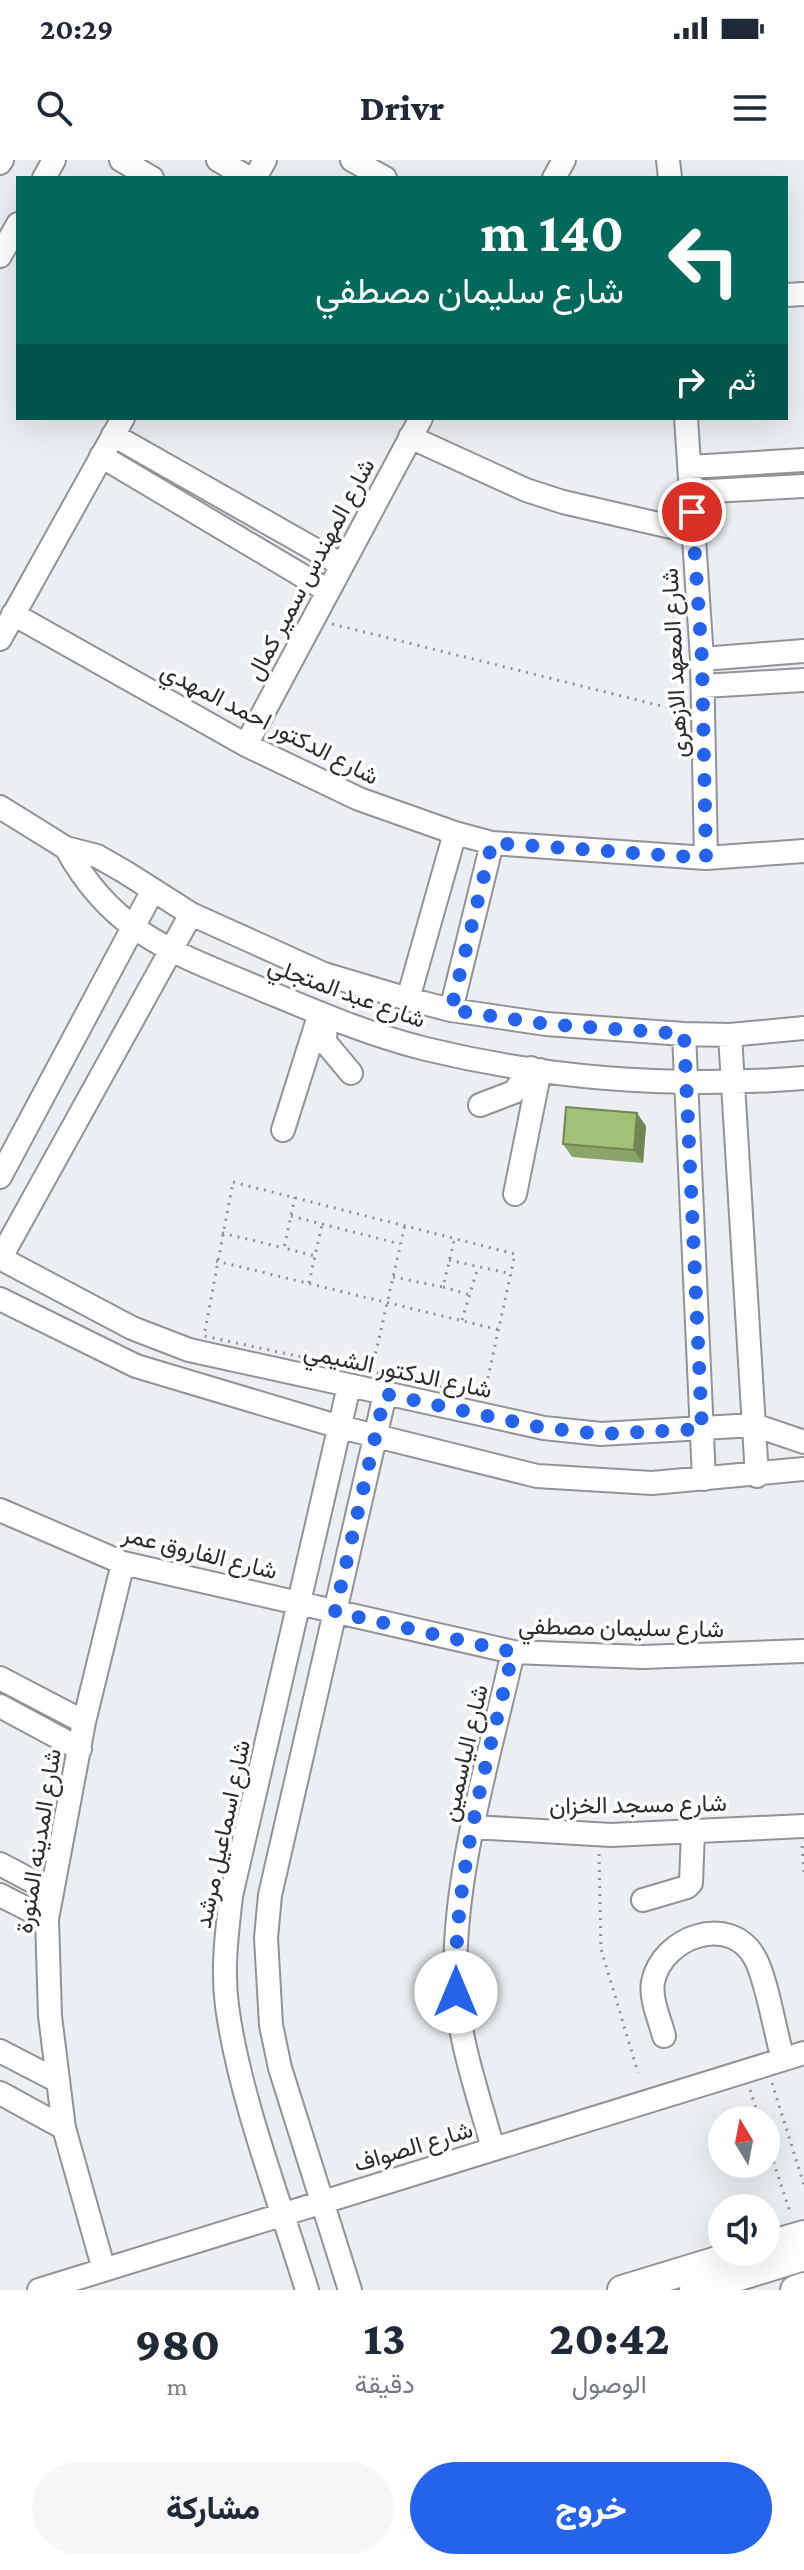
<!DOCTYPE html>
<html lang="ar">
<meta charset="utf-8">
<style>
body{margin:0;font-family:"Crimson Pro",Vazirmatn,serif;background:#f6f6f7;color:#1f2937;direction:rtl;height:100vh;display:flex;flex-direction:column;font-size:30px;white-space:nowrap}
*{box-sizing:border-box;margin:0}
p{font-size:26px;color:#747a83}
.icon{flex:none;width:44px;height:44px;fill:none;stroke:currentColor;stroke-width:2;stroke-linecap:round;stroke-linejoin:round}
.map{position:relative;height:2130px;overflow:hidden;direction:ltr}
.drawer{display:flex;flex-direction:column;background:#fff;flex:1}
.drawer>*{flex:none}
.guide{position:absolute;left:16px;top:16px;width:772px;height:244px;border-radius:0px;box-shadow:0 8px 32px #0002;direction:rtl;background:#00695c;color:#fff;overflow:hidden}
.needle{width:52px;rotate:350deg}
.fabs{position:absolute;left:708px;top:1946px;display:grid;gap:16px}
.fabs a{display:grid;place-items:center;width:72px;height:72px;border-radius:50%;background:#fff;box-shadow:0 8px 32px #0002;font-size:40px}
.pin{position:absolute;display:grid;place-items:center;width:68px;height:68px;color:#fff;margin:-34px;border:4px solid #fff;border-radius:50%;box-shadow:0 2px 8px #0007}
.me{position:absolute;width:88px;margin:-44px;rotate:0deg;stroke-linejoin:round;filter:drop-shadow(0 0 6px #0008)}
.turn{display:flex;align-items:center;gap:28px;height:168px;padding:0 32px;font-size:36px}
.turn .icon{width:104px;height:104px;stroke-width:2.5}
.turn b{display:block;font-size:56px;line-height:68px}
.then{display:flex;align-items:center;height:76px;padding:0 32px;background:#0003;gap:16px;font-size:30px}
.eta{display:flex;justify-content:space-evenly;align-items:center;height:136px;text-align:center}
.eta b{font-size:48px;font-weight:800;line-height:56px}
.action{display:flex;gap:16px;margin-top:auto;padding:16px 32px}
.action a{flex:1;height:92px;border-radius:48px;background:#2563eb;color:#fff;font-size:32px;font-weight:800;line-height:92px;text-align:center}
.action a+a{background:#f6f6f7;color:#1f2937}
.status{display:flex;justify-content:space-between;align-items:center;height:56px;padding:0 40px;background:#fff;direction:ltr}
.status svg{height:22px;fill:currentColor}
header{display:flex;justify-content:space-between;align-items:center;height:104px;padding:0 32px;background:#fff;font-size:36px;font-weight:800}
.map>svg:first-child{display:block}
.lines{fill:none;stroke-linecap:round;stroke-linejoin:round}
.minor-casing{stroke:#919397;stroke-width:26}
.major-casing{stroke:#919397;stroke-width:32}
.path{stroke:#909295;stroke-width:3;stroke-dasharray:2 6;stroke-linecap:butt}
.minor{stroke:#fff;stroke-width:22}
.major{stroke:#fff;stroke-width:28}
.wall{fill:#8aa567}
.shaded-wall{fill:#718654}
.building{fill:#a1c078;stroke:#718654;stroke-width:2}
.route{stroke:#2563eb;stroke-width:14;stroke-dasharray:0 25.2}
.labels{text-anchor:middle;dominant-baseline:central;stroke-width:7;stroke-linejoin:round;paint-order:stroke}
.street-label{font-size:24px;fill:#2c2c2e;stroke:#fff}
</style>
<div class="status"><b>20:29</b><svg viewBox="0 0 49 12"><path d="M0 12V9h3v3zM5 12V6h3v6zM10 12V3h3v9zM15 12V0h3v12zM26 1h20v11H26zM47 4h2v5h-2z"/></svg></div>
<header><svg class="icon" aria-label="menu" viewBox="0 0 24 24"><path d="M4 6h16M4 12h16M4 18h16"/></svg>Drivr<svg class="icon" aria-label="search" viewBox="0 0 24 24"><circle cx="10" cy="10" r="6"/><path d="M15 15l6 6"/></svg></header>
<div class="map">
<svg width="804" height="2130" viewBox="0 0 804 2130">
<rect width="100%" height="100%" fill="#ebeef2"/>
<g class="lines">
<defs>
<path id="minor" d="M 121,0 L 152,18
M 218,0 L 249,18
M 352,0 L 385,18
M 668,0 L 670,18
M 0,3 L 2,0
M 44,18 L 54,0
M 255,18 L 265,0
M 554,18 L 564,0
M 0,96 L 18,64
M 786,135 L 804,134
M 686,258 L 702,499 L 706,698
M 113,275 L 342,405
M 410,277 L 526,330 L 563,342 L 693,372
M 101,296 L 328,431
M 690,307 L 804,300
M 691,332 L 804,326
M 13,454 L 246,585 L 359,639 L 455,673 L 492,683 L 706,698 L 804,691
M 0,479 L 123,258
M 702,499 L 804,491
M 703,526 L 804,520
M 246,585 L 421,258
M 0,647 L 66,688 L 97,696 L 125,712 L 191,754 L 324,814 L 408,839 L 451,850 L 546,864 L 684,874 L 730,875 L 804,868
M 66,688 C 113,774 175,793 261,829 C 314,851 369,875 426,889 C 549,919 678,928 804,918
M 408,839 L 455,673
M 451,850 L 492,683
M 326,856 L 325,882 L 351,913
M 684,874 L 704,1319
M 730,875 L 757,1316
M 480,945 L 514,932 L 531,908
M 283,970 L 320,853
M 0,1017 L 153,730
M 515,1034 L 540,910
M 0,1098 L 132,1168 L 189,1190 L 544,1268 L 601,1274 L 754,1265 L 804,1282
M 0,1099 L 191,754
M 0,1139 L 136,1206 L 340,1267 L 537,1316 L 652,1323 L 804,1309
M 0,1350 L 123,1403 L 513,1492 L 643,1497 L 804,1491
M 0,1518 L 84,1562
M 0,1546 L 80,1589
M 473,1667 L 611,1675 L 804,1666
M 0,1704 L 51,1731
M 0,1735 L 47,1759
M 643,1740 L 687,1727 L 691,1723 L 693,1671
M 664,1876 C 660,1860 650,1839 653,1822 C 662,1777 730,1752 755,1798 C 767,1820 775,1872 783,1899
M 0,1891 L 56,1920
M 0,1933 L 64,1968
M 493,1989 C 479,1937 459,1882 456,1828 C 450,1725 490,1594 513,1492
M 104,2110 L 64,1968 L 50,1856 L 47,1759 L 84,1562 L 123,1403
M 39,2130 L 804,1893
M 307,2130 C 280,2042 239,1936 227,1846 C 222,1809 227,1772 231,1736 L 349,1226
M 350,2130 L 280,1908 L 271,1865 L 266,1778 L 270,1735 L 385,1234"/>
<path id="major" d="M 766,2086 L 804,2075
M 622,2130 L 747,2092
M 694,2130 L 804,2096
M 795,2130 L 804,2127"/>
</defs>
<!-- minor casing -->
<use href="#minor" class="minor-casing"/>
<!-- major casing -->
<use href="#major" class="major-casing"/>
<!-- path -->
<path class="path" d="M 332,464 L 686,552
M 233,1022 L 515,1094 L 484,1236 L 204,1176 Z
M 295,1037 L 284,1088 L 315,1096
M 291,1056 L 400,1084
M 222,1073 L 284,1088
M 449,1100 L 512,1114
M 216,1101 L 500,1170
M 393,1117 L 443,1127 L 455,1077
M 309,1123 L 322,1064
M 443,1127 L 470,1135
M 462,1160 L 478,1107
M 372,1209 L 405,1065
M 802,1686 L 804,1712
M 599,1694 L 601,1789 L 638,1913
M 772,1923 L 804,2025
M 750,1930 L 760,1960
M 766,1979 L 791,2055"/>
<!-- minor -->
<use href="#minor" class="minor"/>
<!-- major -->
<use href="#major" class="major"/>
</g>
<!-- wall -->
<path class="wall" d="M 646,966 L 643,1003 L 572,997 L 563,984 Z"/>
<!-- shaded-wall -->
<path class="shaded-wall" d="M 637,953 L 646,966 L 643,1003 L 634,990 Z"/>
<!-- building -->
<path class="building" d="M 566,947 L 637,953 L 634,990 L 563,984 Z"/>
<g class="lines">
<!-- route -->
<path class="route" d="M 456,1832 C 453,1717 487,1603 513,1492 L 335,1452 L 385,1234 L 544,1268 L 601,1274 L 702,1269 L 684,874 L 546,864 L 451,850 L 492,683 L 706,698 L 702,499 L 692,352"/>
</g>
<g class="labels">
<!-- street labels -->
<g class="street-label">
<text transform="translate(310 409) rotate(-62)">شارع المهندس سمير كمال</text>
<text transform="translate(674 503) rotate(-93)">شارع المعهد الازهرى</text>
<text transform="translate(270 563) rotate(27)">شارع الدكتور احمد المهدي</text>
<text transform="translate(347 832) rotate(20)">شارع عبد المتجلي</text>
<text transform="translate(398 1210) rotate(12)">شارع الدكتور الشيمي</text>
<text transform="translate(200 1392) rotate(14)">شارع الفاروق عمر</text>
<text transform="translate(621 1467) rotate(1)">شارع سليمان مصطفي</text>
<text transform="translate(464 1593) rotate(-77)">شارع الياسمين</text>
<text transform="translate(638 1644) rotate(-1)">شارع مسجد الخزان</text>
<text transform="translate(222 1674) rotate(-78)">شارع اسماعيل مرشد</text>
<text transform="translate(38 1681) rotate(-81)">شارع المدينه المنورة</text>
<text transform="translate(413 1986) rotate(-17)">شارع الصواف</text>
</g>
</g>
</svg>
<div class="fabs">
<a><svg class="needle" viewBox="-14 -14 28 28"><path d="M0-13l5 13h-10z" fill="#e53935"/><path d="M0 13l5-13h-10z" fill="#747a83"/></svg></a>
<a><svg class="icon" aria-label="sound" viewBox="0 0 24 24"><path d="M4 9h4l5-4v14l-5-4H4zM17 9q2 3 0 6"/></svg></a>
</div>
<div class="pin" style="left:692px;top:352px;background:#d93025"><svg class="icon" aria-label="arrive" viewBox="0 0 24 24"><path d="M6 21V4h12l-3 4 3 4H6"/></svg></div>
<svg class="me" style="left:456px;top:1832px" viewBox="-20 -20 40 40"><circle r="19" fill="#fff"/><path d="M0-13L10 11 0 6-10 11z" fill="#2563eb"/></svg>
<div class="guide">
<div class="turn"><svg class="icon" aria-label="left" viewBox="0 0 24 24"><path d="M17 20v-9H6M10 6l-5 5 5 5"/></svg><div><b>140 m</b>شارع سليمان مصطفي</div></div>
<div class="then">ثم<svg class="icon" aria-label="right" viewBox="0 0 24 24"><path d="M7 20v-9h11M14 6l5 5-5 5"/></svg></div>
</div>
</div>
<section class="drawer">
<div class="eta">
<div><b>20:42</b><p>الوصول</p></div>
<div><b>13</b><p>دقيقة</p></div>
<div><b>980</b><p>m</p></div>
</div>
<div class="action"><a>خروج</a><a>مشاركة</a></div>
</section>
